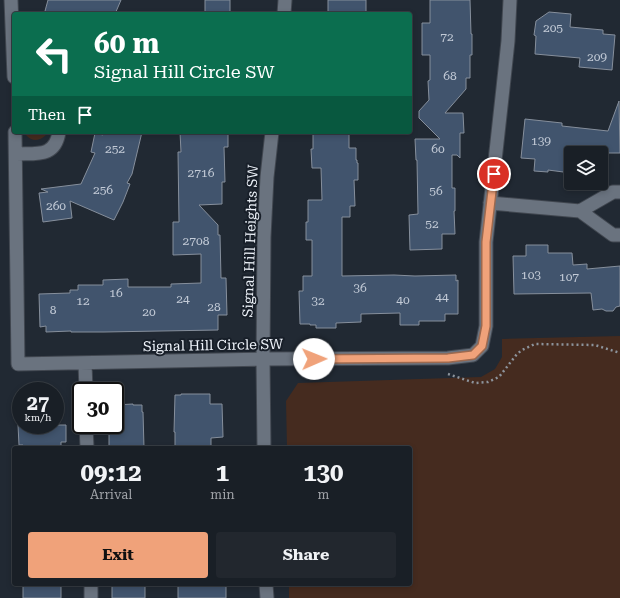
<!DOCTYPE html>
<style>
body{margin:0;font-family:"Roboto Serif",serif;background:#22272e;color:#f1f3f6;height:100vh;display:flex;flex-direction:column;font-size:15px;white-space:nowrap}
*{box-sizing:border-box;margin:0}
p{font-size:13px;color:#9fa2a7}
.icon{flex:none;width:22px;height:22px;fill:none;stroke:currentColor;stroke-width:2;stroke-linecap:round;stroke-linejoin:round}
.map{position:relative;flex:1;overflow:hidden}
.drawer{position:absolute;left:12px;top:446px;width:400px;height:140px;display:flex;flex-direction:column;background:#191f26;border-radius:4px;box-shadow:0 2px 6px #0003,0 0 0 1px #373d43}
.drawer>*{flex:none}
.top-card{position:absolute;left:12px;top:12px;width:400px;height:122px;border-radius:4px;box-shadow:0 2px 6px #0003,0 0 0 1px #373d43;background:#0b6e4f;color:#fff;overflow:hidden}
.controls{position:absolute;left:564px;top:146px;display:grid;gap:8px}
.controls a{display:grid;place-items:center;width:44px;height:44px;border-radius:4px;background:#191f26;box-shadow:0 2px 6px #0003,0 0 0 1px #373d43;font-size:20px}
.speed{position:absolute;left:12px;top:382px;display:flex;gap:8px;font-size:20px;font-weight:700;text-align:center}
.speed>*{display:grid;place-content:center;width:52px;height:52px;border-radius:50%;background:#191f26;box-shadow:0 2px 6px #0003,0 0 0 1px #373d43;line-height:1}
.speed small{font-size:10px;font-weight:400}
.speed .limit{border:2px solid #111;border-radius:6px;background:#fff;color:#111}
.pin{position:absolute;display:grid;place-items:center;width:34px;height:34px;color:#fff;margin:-17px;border:2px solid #fff;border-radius:50%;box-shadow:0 1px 4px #0007}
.me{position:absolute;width:44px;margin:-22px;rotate:89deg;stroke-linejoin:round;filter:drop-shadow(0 0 3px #0008)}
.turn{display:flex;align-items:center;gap:14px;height:84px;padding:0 16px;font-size:18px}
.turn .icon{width:52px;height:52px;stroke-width:2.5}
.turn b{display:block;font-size:28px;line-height:34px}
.then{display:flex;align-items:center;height:38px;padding:0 16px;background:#0003;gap:8px;font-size:15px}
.eta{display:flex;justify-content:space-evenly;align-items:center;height:68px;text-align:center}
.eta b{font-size:24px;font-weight:700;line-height:28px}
.cta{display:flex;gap:8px;margin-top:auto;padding:8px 16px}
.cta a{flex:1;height:46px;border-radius:4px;background:#f0a27a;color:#111;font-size:16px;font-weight:700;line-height:46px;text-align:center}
.cta a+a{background:#22272e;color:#f1f3f6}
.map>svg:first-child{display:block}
.green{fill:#452b1f}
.building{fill:#41546d;stroke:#868f9c}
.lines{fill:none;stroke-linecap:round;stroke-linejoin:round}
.street-casing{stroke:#414750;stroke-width:15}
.path{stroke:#8d949c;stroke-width:2.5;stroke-dasharray:2 3;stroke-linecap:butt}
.street{stroke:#6a737f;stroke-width:13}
.route-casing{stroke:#9c694f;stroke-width:10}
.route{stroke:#f0a27a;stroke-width:7}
.labels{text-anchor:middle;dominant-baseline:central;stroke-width:4;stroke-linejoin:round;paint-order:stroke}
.number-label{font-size:12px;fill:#c3cbd7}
.street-label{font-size:14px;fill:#eef3fa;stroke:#181f29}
</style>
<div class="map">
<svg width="620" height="598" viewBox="0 0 620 598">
<rect width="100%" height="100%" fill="#212933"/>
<!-- green -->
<path class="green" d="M 24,132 L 48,132 C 42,142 30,143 24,132 Z
M 620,336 L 620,598 L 289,598 L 289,584 L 410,584 L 410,448 L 287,448 L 286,401 L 298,383 L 481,377 L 495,369 L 502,357 L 502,339 Z"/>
<!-- building -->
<path class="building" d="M 48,0 L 121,0 L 115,14 L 54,14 L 45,11 Z
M 205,0 L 230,0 L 230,14 L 205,14 Z
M 328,0 L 366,0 L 366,14 L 328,14 Z
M 430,0 L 470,0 L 471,34 L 472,34 L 472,55 L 470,55 L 470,78 L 466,78 L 466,89 L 445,113 L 463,113 L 464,133 L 460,133 L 460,158 L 457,155 L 452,155 L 452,188 L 455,188 L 455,211 L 454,211 L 455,234 L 442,234 L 442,249 L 410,250 L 409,215 L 418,214 L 417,160 L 416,160 L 415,139 L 440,139 L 419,118 L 419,111 L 429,100 L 428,81 L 430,80 L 430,55 L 422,55 L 422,23 L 430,23 Z
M 549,12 L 571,14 L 570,27 L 603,30 L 603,34 L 615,35 L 612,70 L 579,67 L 580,58 L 535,54 L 536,36 L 534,35 L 536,21 Z
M 619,101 L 620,153 L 571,153 L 571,173 L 548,170 L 548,172 L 534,171 L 535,159 L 521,158 L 525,119 L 562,123 L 562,126 L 608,131 Z
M 103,132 L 142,132 L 132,174 L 127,183 L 130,184 L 123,202 L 114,220 L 70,201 L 72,218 L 43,222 L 39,193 L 48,192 L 41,189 L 81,184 L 95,153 L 91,152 L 95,133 L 103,135 Z
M 180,132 L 228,132 L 228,147 L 224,147 L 225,182 L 222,182 L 222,204 L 199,205 L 218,225 L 218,235 L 220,235 L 221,278 L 226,278 L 227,315 L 218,315 L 218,330 L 104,332 L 71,332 L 71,331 L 46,332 L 46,326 L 40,327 L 39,294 L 70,293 L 70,290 L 78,290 L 78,285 L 103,285 L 103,280 L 128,279 L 128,287 L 171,287 L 171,284 L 201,283 L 201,254 L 173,255 L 173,222 L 179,222 L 178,152 L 181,152 Z
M 313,132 L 349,132 L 349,148 L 356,148 L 356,160 L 357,160 L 357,163 L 358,163 L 358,180 L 354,180 L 355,206 L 350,206 L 350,217 L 342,217 L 342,276 L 394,275 L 415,276 L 456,275 L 456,281 L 458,280 L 458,314 L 445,314 L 445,321 L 419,321 L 419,325 L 400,325 L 400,313 L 361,314 L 361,322 L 336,323 L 336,328 L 316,328 L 316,325 L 310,325 L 310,324 L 300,324 L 299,291 L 303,291 L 303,276 L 312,276 L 312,240 L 306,240 L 306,222 L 308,222 L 308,200 L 322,200 L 321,168 L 312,168 L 311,149 L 313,149 Z
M 526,245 L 548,245 L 548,253 L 572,253 L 573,265 L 587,264 L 587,269 L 620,266 L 620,306 L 616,307 L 613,311 L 606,311 L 602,309 L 593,310 L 591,293 L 514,294 L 513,256 L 526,256 Z
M 181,394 L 210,394 L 210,404 L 222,404 L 223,437 L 211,438 L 211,448 L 175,448 L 175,432 L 174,432 L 175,395 L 181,395 Z
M 133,404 L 133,405 L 142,405 L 142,412 L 143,412 L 144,448 L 109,448 L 109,425 L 115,425 L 115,405 Z
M 18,425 L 66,425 L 66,442 L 61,442 L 61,448 L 23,448 L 23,445 L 19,445 Z
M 23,584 L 61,584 L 61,598 L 23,598 Z
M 112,584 L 145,584 L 145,598 L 112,598 Z
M 178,584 L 226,585 L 226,598 L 178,598 Z"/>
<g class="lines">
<defs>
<path id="street" d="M 11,0 L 14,77
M 284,14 L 285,0
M 15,132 L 18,364 L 263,359 L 448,358 L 473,355 L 482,346 L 486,326 L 486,242 L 503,88 L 508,41 L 510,0
M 16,154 C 36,153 55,158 59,132
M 620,192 L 613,192 L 580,211 L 613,235 L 620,235
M 490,203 L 580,211
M 85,363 L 86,391
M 86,425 L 87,448
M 264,448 L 263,359 L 264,237 L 267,177 L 272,132
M 91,584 L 91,598
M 266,584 L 267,598"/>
</defs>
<!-- street casing -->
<use href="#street" class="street-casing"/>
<!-- path -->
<path class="path" d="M 448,374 L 475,383 L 488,382 L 499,377 L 517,354 L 522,350 L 535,344 L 595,345 L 620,353"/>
<!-- street -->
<use href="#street" class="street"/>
</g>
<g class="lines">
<defs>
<path id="route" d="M 314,359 L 448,358 L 473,355 L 482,346 L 486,326 L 486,242 L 494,174"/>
</defs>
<!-- route casing -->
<use href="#route" class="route-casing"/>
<!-- route -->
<use href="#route" class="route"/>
</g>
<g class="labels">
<!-- number labels -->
<g class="number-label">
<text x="553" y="28">205</text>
<text x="447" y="37">72</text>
<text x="597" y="57">209</text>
<text x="450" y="76">68</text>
<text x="541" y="141">139</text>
<text x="115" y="149">252</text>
<text x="438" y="149">60</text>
<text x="201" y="173">2716</text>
<text x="103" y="190">256</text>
<text x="436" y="191">56</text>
<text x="56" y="206">260</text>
<text x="432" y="224">52</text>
<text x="196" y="241">2708</text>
<text x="531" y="275">103</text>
<text x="569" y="277">107</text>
<text x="360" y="288">36</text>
<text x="116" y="293">16</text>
<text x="442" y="297">44</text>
<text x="183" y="299">24</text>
<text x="403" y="300">40</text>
<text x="83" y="301">12</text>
<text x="318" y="301">32</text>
<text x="214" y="307">28</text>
<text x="53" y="310">8</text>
<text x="149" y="312">20</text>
</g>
<!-- street labels -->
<g class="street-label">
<text transform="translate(250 241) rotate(-88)">Signal Hill Heights SW</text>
<text transform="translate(213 345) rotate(-1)">Signal Hill Circle SW</text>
</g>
</g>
</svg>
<div class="controls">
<a><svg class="icon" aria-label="layers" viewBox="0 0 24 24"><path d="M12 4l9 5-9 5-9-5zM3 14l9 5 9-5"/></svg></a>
</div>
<div class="speed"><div>27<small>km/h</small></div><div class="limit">30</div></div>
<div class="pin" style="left:494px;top:174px;background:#d93025"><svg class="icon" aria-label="arrive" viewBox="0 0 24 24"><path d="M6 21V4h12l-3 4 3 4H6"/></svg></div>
<svg class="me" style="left:314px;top:359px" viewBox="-20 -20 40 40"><circle r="19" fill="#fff"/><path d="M0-13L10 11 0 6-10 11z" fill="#f0a27a"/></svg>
<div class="top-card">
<div class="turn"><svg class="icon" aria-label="left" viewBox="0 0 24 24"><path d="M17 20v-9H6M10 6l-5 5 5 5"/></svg><div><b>60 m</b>Signal Hill Circle SW</div></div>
<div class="then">Then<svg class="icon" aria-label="arrive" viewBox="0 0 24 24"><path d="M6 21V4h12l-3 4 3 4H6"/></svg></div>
</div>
<section class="drawer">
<div class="eta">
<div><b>09:12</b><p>Arrival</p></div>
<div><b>1</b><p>min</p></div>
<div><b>130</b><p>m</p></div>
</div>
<div class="cta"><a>Exit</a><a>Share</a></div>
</section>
</div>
